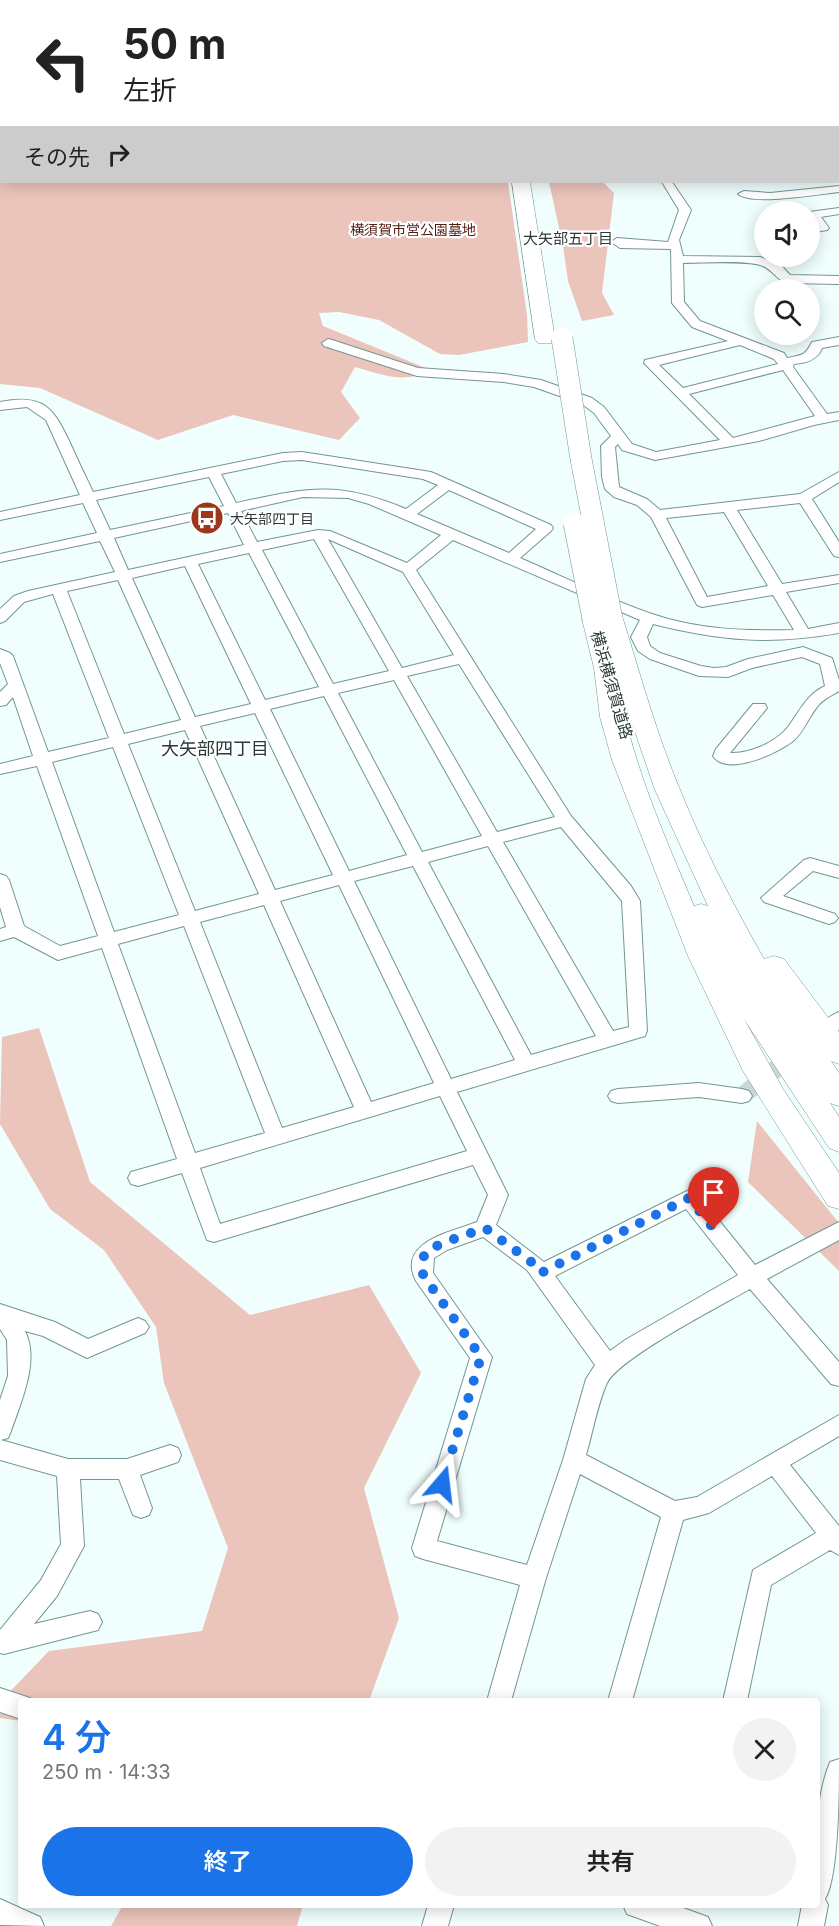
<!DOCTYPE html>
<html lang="ja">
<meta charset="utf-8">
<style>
body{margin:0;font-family:Inter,"Noto Sans JP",sans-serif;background:#f2f2f2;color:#222;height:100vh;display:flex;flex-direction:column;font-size:22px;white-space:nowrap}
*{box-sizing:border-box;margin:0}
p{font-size:20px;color:#767676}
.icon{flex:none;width:33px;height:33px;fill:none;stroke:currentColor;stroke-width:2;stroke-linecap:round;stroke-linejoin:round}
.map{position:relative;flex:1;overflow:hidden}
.details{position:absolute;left:18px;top:1698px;width:802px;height:210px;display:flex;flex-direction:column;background:#fff;border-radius:6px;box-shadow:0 3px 15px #0003}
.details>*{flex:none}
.top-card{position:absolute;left:0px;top:0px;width:840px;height:183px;box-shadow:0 3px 15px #0003;background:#fff;color:#222;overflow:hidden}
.fabs{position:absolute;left:754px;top:201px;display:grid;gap:12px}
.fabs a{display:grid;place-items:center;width:66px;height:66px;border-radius:50%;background:#fff;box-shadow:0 3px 15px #0003;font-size:30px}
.pin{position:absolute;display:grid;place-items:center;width:51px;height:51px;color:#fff;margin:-62px -26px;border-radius:50% 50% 50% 0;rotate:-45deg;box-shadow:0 0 6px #0007}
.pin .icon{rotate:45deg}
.me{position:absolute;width:66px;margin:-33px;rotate:17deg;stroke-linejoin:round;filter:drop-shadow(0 0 4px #0008)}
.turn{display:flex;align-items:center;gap:21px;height:126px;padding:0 24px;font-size:27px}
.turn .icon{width:78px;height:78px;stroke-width:2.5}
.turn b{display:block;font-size:42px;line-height:51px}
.then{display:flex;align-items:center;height:57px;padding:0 24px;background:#0003;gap:12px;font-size:22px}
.round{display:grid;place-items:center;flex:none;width:63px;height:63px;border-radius:32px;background:#f2f2f2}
.summary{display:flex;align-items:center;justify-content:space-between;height:102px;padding:0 24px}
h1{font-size:36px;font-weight:600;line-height:45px;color:#1a73e8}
.action{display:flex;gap:12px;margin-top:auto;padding:12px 24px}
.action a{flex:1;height:69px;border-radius:36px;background:#1a73e8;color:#fff;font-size:24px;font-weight:600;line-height:69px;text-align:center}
.action a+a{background:#f2f2f2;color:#222}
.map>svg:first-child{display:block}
.green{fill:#ebc5bb}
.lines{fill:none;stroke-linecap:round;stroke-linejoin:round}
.stream{stroke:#6b908e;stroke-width:3}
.minor-tunnel{stroke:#c9d8d7;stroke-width:18;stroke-dasharray:18 9;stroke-linecap:butt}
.minor-casing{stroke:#719694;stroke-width:2}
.major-casing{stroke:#719694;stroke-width:2}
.highway-casing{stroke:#719694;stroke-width:1}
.minor{fill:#fff;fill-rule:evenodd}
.major{fill:#fff;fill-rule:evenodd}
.highway{fill:#fff;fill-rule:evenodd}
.highway-bridge-casing{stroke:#719694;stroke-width:22;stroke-linecap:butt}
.highway-bridge{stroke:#fff;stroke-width:21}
.route{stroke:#1a73e8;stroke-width:10;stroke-dasharray:0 18}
.labels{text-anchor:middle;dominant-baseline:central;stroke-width:4.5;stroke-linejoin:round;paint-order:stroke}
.far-park-label{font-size:14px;fill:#511e12;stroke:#fff}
.far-poi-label{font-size:14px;fill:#2b3a39;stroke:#fff;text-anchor:start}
.far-neighbourhood-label{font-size:15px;fill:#2b3a39;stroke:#fff}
.street-label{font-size:16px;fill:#2b3a39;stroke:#fff}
.neighbourhood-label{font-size:18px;fill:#2b3a39;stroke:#fff}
</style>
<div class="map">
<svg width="839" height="1926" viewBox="0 0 839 1926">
<rect width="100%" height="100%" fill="#f0fffe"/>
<!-- green -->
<path class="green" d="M 183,0 L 479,0 L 479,1 L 183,2 Z
M 0,39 L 2,182 L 508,182 L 527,315 L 528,342 L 459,355 L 440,354 L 379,320 L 339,312 L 319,313 L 323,326 L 433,371 C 400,383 387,376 355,367 L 341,392 L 360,418 L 339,440 L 233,415 L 158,440 L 40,388 L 0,384 Z
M 549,182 L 603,182 L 614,193 L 602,293 L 614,315 L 582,321 L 568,281 L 563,246 Z
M 39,1028 L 90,1182 L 250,1315 L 369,1285 L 421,1373 L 364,1488 L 399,1618 L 369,1701 L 21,1701 L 21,1721 L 0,1718 L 0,1702 L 49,1651 L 202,1631 L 228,1548 L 164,1383 L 156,1327 L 104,1250 L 50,1209 L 0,1124 L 2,1037 Z
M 757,1121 L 839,1223 L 839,1271 L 748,1182 Z
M 123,1905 L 303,1905 L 297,1926 L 111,1926 Z"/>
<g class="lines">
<!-- stream -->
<path class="stream" d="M 812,0 L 814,2"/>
<!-- minor-tunnel -->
<path class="minor-tunnel" d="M 742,1096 L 795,1054"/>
<defs>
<path id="minor" d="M 15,0 L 26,0 L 14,2 Z
M 0,4 L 2,4 L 2,10 L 0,10 Z
M 838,84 L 839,84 L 839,90 L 838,90 Z
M 838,113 L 839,113 L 839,119 L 838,119 Z
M 838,141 L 839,141 L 839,147 L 838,147 Z
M 662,182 L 672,182 L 691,210 L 679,240 L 683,256 L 760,257 L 780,264 L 790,275 L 839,276 L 839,284 L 787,283 C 776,280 772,268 760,265 C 740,260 705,263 683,263 L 684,302 L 700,321 L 784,353 L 787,358 C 802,355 805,356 812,342 L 839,337 L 839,345 L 822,348 C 818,360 806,363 794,364 L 793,367 L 827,414 L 839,412 L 839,420 L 814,425 L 759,441 L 655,460 L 622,450 L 618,444 L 615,447 L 619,487 L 647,499 L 660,510 L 800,494 L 839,472 L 839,482 L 812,499 L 839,542 L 839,557 L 834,556 L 800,503 L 737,510 L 782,584 L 839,575 L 839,583 L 786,592 L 808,629 L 839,623 L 839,633 C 769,645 721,641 653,624 L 647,637 L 650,646 L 660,653 L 701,666 L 714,668 L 726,667 L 748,659 L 803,647 L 832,658 L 839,680 L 839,691 C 831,696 823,699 817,707 C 808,718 804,732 793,741 C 778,753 727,777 713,756 L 716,749 L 753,704 L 765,704 L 767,708 L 730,753 C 750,754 776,742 788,727 C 800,711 806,695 825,686 L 820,664 L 802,657 L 752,668 L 728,677 L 699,676 L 650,659 L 638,651 L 631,637 L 640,620 L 453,540 L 416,570 L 571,816 L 631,886 L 640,901 L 647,1031 L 645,1036 L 457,1092 L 508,1195 L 496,1225 L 544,1262 L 689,1190 L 696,1192 L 755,1265 L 839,1222 L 839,1240 L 767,1279 L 839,1362 L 839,1386 L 831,1384 L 750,1289 C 720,1306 619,1358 607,1383 C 598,1402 592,1435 586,1455 L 675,1501 L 697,1497 L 839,1415 L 839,1436 L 790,1465 L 839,1526 L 839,1555 L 830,1550 L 771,1585 L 747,1701 L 723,1701 L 753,1570 L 816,1533 L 772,1476 L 709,1513 L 683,1520 L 632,1701 L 608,1701 L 661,1517 L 580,1474 L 546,1578 L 511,1701 L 487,1701 L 520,1585 L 423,1559 L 415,1556 L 412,1548 L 470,1358 L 416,1281 C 396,1242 451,1232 477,1222 L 488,1195 L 473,1165 L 214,1242 L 207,1240 L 182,1173 L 138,1186 L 131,1184 L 128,1178 L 131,1172 L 177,1159 L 102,948 L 58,960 L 14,937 L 0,941 L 0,929 L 6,927 L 0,907 L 0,874 L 6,876 L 9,880 L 24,926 L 60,946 L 98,936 L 37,766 L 0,774 L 0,764 L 33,756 L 13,697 L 6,705 L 0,706 L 0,692 L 8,684 L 0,663 L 0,649 L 10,653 L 13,656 L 48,752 L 109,738 L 53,594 L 24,602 L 5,621 L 0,623 L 0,609 L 14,596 L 28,591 L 115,572 L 100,541 L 0,562 L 0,554 L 97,533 L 83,503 L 0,520 L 0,512 L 80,495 L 46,420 L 27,407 L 0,410 L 0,402 C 44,393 54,408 71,445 C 78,461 86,477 93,492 L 283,453 L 302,452 L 431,472 L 551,525 L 553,528 L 551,531 L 520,558 C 564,577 608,599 652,614 C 698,630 746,631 794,630 L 773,595 L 702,607 L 697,605 L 651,517 L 637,505 L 614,497 L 605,489 L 602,477 L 601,446 L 611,436 L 594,413 L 582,404 L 534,387 L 504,382 L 417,376 L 324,346 L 322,343 L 328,339 L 332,340 L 418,368 L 504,374 L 541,380 L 592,398 L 604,407 L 632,444 L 656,452 L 720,440 L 644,363 L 645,360 L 728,341 L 692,327 L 672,303 L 671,249 L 620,248 L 611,242 L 617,238 L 668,242 L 679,210 ZM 740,345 L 774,359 L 778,364 L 683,388 L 659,365 ZM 783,370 L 815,416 L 733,438 L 689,394 ZM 302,460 L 423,479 L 438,485 L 406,509 C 337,480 307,488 236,503 L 221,474 L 283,461 ZM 209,477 L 224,506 L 110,530 L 96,500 ZM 449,490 L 536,529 L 509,553 L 417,514 ZM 303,497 L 348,498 L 369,504 L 441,535 L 407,563 L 330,531 L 318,530 L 257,542 L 241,511 ZM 724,512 L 768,586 L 707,597 L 666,518 ZM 228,513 L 244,545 L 128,570 L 114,538 ZM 314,539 L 389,671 L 333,684 L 262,550 ZM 328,539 L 403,572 L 454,655 L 402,668 ZM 249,553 L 319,687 L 265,700 L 198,564 ZM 185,566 L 251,704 L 195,717 L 132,578 ZM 118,580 L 181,720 L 124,734 L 67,591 ZM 459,664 L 555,817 L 497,832 L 407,676 ZM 394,680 L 482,836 L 422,852 L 338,693 ZM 324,696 L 407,855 L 349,871 L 270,709 ZM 255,713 L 333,875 L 275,890 L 200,726 ZM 185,730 L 259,894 L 195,911 L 128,744 ZM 113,747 L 179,915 L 114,932 L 52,762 ZM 561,827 L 622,901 L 629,1027 L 613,1031 L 503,842 ZM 488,846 L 596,1036 L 531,1055 L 428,862 ZM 413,866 L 515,1060 L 451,1079 L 354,881 ZM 339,885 L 434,1083 L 371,1102 L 280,901 ZM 264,905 L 354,1107 L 282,1128 L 200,922 ZM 184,926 L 265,1133 L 195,1153 L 118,944 ZM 440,1096 L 467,1151 L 220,1224 L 200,1168 ZM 686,1209 L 738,1275 L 625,1340 L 610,1351 L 555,1276 ZM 483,1237 L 527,1270 L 595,1365 L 586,1379 L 563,1460 L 527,1565 L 437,1541 L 492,1357 L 433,1273 L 434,1258 L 447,1250 Z
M 839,186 L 839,192 C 819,194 752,206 738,194 L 744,191 L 770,193 Z
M 839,208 L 839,214 L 821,217 L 829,228 L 827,230 L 810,233 L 810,225 L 815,225 L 809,212 Z
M 810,858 L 839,866 L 839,878 L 813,871 L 783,896 L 835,914 L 838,918 L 835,922 L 829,924 L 823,922 L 764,902 L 761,898 L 804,860 Z
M 839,1012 L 839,1030 L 830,1034 L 823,1032 L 821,1027 C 825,1019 831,1015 839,1012 Z
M 699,1083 L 742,1089 L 749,1091 L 752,1096 L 749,1101 L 742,1103 L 699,1097 L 618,1103 L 611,1101 L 608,1096 L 611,1091 L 618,1089 Z
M 0,1304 L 55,1322 L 88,1339 L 138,1318 L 145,1321 L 149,1327 L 145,1333 L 87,1358 L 43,1336 L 25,1331 C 40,1360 21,1402 11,1431 L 8,1438 L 1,1440 L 68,1459 L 127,1459 L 170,1445 L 178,1448 L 181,1455 L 178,1462 L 140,1475 L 152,1508 L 149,1515 L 141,1518 L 133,1515 L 119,1479 L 80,1479 L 84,1546 L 57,1596 L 34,1624 L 90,1611 L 98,1614 L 102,1622 L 98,1630 L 4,1654 L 0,1653 L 0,1630 L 41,1580 L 61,1544 L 57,1476 L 0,1460 L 0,1400 L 8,1376 L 7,1340 L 0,1329 Z
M 0,1688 L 30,1698 L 31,1701 L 21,1701 L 21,1719 L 0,1712 Z
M 839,1759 C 839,1789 839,1877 825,1899 L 828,1905 L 824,1926 L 798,1926 L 802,1905 L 818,1905 C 818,1858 812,1806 830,1762 Z
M 0,1899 L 40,1917 L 44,1926 L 0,1925 Z
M 428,1905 L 454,1905 L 448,1926 L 422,1926 Z
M 623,1905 L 675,1905 L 708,1917 L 712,1926 L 660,1926 L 627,1914 Z"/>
<path id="major" d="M 767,0 L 781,0 L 781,2 L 768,2 Z
M 787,0 L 801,0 L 801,2 L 787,2 Z
M 838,158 L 839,158 L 839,167 L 838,167 Z"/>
<path id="highway" d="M 500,0 L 514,0 L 515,2 L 500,2 Z
M 512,182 L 530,182 L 555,339 L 552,343 L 538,343 L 535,339 Z
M 593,612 L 602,616 L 612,612 L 620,614 L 623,619 C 641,677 657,736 681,792 C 703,847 731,900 760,952 L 764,959 L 774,956 L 784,959 L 839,1032 L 839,1064 L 831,1061 L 839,1073 L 839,1106 L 830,1103 L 839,1117 L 839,1152 L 829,1148 L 744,1019 L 783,1089 L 839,1173 L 839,1209 L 828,1206 L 743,1071 L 688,956 L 612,760 L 600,717 L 594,668 L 582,619 L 585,614 ZM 620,688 L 655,790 L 708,906 L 701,904 L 694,906 C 665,837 634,768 620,694 Z"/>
</defs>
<!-- minor casing -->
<use href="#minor" class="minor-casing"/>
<!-- major casing -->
<use href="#major" class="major-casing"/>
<!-- highway casing -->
<use href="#highway" class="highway-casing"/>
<!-- minor -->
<use href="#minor" class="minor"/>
<!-- major -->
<use href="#major" class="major"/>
<!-- highway -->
<use href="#highway" class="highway"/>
<defs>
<path id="highway-bridge" d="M 562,338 L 581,459 L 612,619
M 574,523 L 593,619"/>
</defs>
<!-- highway-bridge casing -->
<use href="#highway-bridge" class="highway-bridge-casing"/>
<!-- highway-bridge -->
<use href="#highway-bridge" class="highway-bridge"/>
</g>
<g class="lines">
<!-- route -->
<path class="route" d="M 442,1484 L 481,1357 L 423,1275 L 424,1254 L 440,1244 L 485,1228 L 534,1264 L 541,1273 L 689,1198 L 714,1229"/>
</g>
<!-- icons -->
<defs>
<symbol id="bus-disc" viewBox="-11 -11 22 22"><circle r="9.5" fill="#9e361b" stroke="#fff"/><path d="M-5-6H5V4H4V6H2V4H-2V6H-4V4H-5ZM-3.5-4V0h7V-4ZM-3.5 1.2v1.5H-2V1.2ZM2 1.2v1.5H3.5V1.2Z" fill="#fff"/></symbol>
</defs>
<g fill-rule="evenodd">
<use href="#bus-disc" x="188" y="499" width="38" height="38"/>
</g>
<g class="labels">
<!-- far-park labels -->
<g class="far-park-label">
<text x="413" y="229">横須賀市営公園墓地</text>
</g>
<!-- far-poi labels -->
<g class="far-poi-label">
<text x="230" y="518">大矢部四丁目</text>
</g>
<!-- far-neighbourhood labels -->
<g class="far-neighbourhood-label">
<text x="568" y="238">大矢部五丁目</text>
</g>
<!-- street labels -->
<g class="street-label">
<text transform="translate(612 685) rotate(74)">横浜横須賀道路</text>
</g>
<!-- neighbourhood labels -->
<g class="neighbourhood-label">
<text x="215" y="748">大矢部四丁目</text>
</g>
</g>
</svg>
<div class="fabs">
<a><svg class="icon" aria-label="sound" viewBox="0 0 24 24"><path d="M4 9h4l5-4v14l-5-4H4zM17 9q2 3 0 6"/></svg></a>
<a><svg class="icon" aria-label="search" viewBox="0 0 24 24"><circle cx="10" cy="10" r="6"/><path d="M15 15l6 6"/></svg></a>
</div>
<div class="pin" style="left:714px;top:1229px;background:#d93025"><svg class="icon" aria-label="arrive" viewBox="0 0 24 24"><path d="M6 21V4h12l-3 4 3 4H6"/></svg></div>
<svg class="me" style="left:442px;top:1484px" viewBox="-20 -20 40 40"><path d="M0-17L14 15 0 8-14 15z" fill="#1a73e8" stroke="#fff" stroke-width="4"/></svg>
<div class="top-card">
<div class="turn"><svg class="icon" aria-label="left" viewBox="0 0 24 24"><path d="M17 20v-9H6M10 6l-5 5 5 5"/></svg><div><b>50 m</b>左折</div></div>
<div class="then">その先<svg class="icon" aria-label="right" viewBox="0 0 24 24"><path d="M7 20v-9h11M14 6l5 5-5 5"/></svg></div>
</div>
<section class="details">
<div class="summary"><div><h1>4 分</h1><p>250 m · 14:33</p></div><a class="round"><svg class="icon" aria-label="close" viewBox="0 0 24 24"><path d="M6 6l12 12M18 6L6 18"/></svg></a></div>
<div class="action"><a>終了</a><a>共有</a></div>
</section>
</div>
